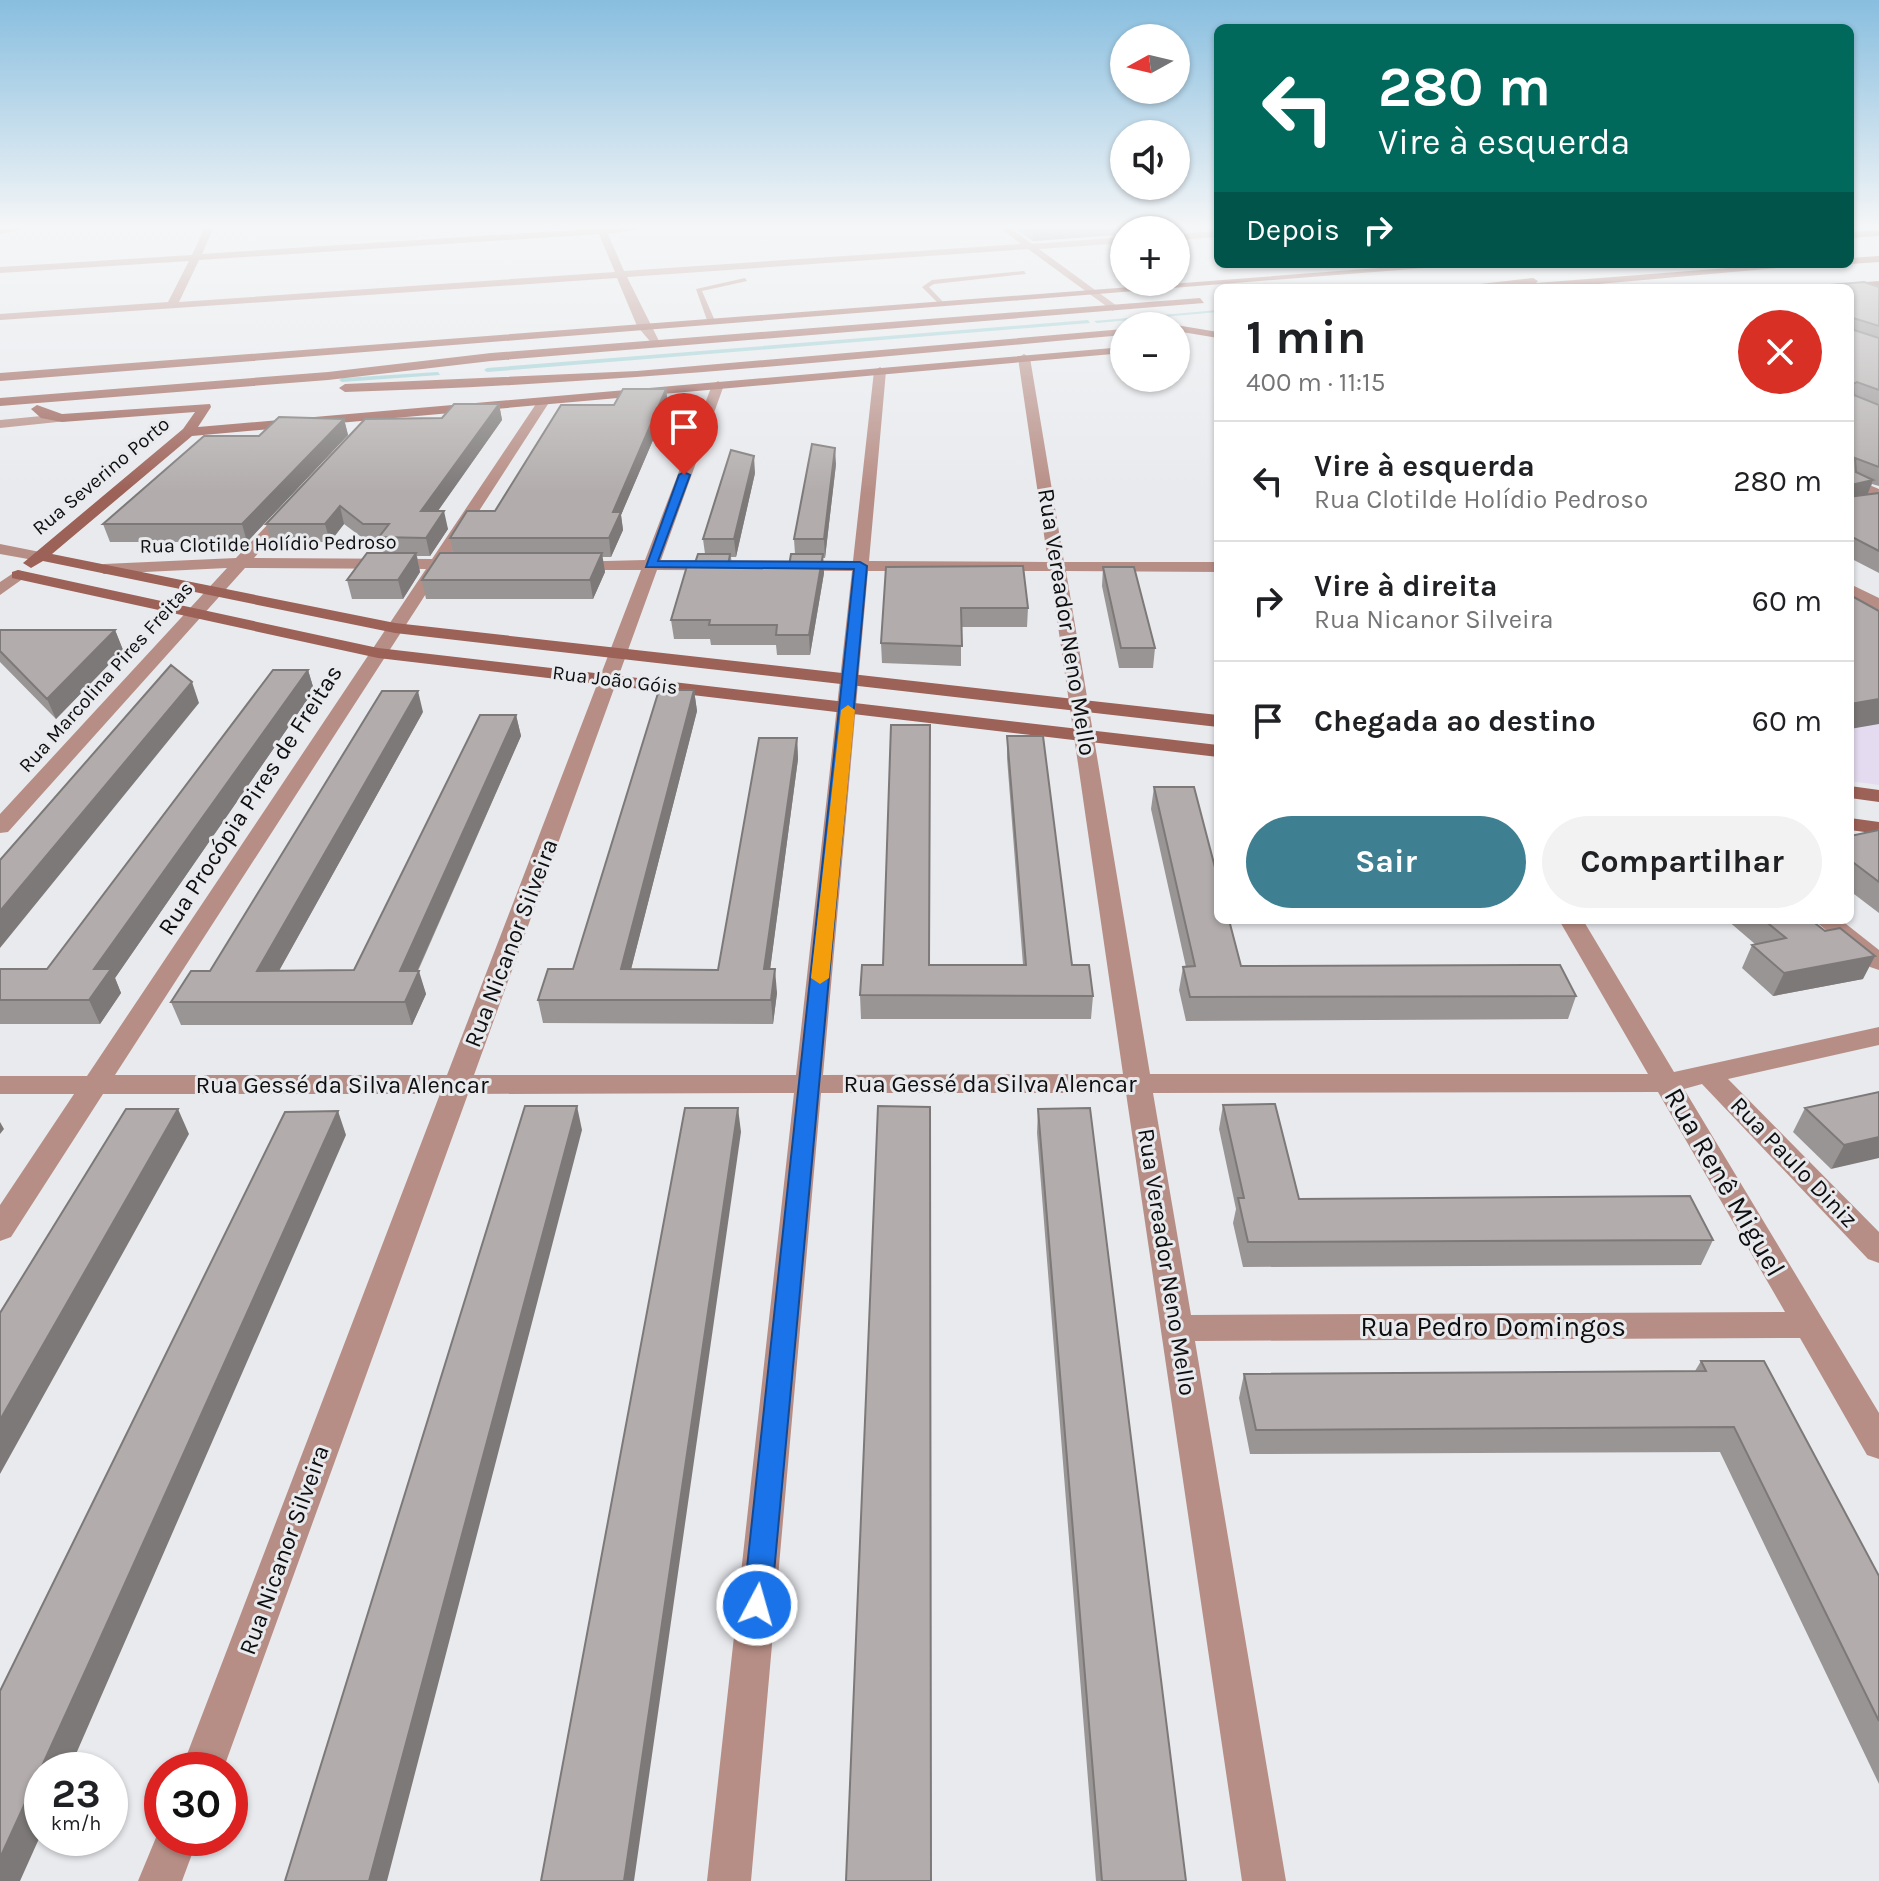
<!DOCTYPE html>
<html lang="pt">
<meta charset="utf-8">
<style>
body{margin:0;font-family:Karla,sans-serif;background:#f2f2f2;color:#202124;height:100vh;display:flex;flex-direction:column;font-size:30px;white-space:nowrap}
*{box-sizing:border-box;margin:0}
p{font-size:26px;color:#757577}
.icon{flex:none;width:44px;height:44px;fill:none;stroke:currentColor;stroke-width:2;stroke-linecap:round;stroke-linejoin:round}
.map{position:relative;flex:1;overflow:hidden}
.sheet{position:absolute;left:1214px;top:284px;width:640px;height:640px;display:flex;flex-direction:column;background:#fff;border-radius:12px;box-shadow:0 2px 6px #0004}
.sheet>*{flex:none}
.guide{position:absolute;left:1214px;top:24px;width:640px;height:244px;border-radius:12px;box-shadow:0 2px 6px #0004;background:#00695c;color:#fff;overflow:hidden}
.needle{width:52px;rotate:262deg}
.fabs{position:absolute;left:1110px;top:24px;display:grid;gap:16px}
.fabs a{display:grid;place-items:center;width:80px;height:80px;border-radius:50%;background:#fff;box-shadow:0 2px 6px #0004;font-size:40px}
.speed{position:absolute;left:24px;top:1752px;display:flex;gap:16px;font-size:40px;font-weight:700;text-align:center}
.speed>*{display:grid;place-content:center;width:104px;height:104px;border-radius:50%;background:#fff;box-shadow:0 2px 6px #0004;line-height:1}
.speed small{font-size:20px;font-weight:400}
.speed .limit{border:12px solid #d22;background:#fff;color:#111}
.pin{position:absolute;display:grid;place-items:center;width:68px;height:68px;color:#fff;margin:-82px -34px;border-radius:50% 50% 50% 0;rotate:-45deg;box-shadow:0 0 8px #0007}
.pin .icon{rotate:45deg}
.me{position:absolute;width:88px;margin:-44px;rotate:6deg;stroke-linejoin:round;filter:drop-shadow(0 0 6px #0008)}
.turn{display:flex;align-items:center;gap:28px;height:168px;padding:0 32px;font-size:36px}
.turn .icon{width:104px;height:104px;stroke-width:2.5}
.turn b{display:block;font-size:56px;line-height:68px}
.then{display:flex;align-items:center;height:76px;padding:0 32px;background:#0003;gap:16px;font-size:30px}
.round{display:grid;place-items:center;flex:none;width:84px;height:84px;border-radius:42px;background:#f2f2f2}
.headline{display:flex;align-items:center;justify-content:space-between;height:136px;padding:0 32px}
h1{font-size:48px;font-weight:700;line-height:60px}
.button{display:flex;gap:16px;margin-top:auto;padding:16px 32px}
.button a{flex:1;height:92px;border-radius:48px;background:#3e7f91;color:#fff;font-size:32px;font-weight:700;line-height:92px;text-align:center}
.button a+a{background:#f2f2f2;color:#202124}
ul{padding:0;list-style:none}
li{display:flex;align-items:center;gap:24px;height:120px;padding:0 32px;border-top:2px solid #e0e0e0}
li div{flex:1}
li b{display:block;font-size:30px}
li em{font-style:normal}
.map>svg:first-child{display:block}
.education{fill:#e5dbf0}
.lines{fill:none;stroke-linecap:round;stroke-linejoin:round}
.stream{fill:#99ced2;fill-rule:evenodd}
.lane{fill:#b78e86;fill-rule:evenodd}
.street{fill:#b78e86;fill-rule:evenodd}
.secondary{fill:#9c6157;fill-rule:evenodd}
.wall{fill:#999594}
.shaded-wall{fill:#7d7978}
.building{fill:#b2adac;stroke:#7d7978;stroke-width:2}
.route{fill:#1a73e8;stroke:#114b97;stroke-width:2}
.slow{fill:#f59e0b}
.labels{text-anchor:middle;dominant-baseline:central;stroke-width:6;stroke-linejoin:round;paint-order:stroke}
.far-street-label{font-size:20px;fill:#0e0e0f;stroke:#e8eaee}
.street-label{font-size:24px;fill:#0e0e0f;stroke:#e8eaee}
.near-street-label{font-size:28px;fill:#0e0e0f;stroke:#e8eaee}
</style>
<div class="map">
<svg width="1879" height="1881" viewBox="0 0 1879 1881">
<rect width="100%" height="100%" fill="#e8eaee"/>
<!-- education -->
<path class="education" d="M 1850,623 L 1879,639 L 1879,785 L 1850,781 Z"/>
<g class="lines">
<!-- stream -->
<path class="stream" d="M 1218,310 L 1218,312 L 1097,323 L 1094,321 Z
M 1088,320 L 1090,323 L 487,372 L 484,370 L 487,368 Z
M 438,372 L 440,375 L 342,382 L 339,380 L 342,378 Z"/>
<!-- lane -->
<path class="lane" d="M 1024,271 L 1026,274 L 934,284 L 929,287 L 945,304 L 941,306 L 922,287 L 932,280 Z
M 745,278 L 747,281 L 702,291 L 715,321 L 708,323 L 696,289 Z"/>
<!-- street -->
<path class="street" d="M 0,229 L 25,229 L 0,234 Z
M 204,229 L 213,229 L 202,254 L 587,229 L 641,229 L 608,234 L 624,271 L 1021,244 L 1002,229 L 1012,229 L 1032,244 L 1124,237 L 1124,243 L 1039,249 L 1117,306 L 1113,311 L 1028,249 L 627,277 L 660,343 L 654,346 L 637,326 L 617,278 L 0,320 L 0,314 L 168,302 L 189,261 L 0,273 L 0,267 L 192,255 ZM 599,234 L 615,272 L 179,302 L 199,260 Z
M 1218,231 L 1218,237 L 1176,240 L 1176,234 Z
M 1024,354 L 1030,358 L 1064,562 L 1218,562 L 1218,572 L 1066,571 L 1150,1074 L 1648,1074 L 1559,920 L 1583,920 L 1674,1072 L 1879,1027 L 1879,1045 L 1728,1079 L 1879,1232 L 1879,1263 L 1868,1259 L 1702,1084 L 1684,1089 L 1879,1413 L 1879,1459 L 1867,1455 L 1800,1338 L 1195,1341 L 1286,1881 L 1242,1881 L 1126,1093 L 821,1093 L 751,1881 L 707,1881 L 794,1093 L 468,1094 L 223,1770 L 181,1770 L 440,1094 L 103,1094 L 11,1237 L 0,1241 L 0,1205 L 74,1094 L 0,1094 L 0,1076 L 87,1076 L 426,569 L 245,568 L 8,832 L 0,833 L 0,814 L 227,568 L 104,574 L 96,569 L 104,564 L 236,558 L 285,506 L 290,505 L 297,509 L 254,558 L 432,559 L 540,398 L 548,398 L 550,401 L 448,559 L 464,559 L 472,564 L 464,569 L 442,569 L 115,1075 L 447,1075 L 641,570 L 572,570 L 564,565 L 566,562 L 645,560 L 712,385 L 718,381 L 724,385 L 661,560 L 853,561 L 874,371 L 880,367 L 886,371 L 869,561 L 1048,562 L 1018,358 ZM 657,570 L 852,571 L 796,1075 L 474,1075 ZM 868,571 L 1050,571 L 1123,1074 L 823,1075 ZM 1658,1092 L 1785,1312 L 1191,1315 L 1153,1093 Z
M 62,414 L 68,418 L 67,421 L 0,428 L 0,420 Z
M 1850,477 L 1879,489 L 1879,499 L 1850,487 Z
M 0,544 L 45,553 L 47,556 L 39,561 L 0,554 Z
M 18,570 L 24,572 L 24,578 L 0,595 L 0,582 Z
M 1850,584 L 1879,598 L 1879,610 L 1850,596 Z
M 1814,920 L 1841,920 L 1879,950 L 1879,970 L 1870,967 Z
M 162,1823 L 162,1838 L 198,1838 L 182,1881 L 138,1881 Z"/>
<!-- secondary -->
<path class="secondary" d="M 1879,230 L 1879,236 L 1850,238 L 1850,232 Z
M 1879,256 L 1879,262 L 1850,264 L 1850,258 Z
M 1432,264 L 1475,264 L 0,381 L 0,373 Z
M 1780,264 L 1822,264 L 1554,288 L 1445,288 L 1533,278 L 1538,281 L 1536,283 Z
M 1879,281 L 1879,287 L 1823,288 L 1828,285 Z
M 1200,298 L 1204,303 L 491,361 L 328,380 L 0,406 L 0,398 L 328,372 L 491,353 Z
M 1176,325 L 1218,332 L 1218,338 L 1176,331 L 1176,326 L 1172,326 Z
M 1124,329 L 1124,335 C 864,358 606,385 345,392 L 339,388 L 345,384 L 637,371 Z
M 1124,347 L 1124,353 L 192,436 L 52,554 L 395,623 L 1218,715 L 1218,727 L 395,633 L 43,561 L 31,568 L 23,563 L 183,429 L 195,412 L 62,422 L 41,418 L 31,409 L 37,405 L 62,414 L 210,404 L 211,407 L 198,427 Z
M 18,570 L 378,648 L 1218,745 L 1218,757 L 378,658 L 12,578 L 12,572 Z
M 1850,786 L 1879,790 L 1879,802 L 1850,798 Z
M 1850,818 L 1879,822 L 1879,834 L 1850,830 Z"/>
</g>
<!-- wall -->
<path class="wall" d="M 1015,229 L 1115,229 L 1114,235 L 1033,241 Z
M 1879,287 L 1879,486 L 1872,484 L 1868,494 L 1879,493 L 1879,573 L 1850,558 L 1850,288 Z
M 666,389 L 668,405 L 621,515 L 623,530 L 611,557 L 602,557 L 605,572 L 593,599 L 426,599 L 422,580 L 453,553 L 450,538 L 495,511 L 614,405 Z
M 499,404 L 502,420 L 438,511 L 448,529 L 430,556 L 417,556 L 420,572 L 403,599 L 352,599 L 347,580 L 383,553 L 380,542 L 368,542 L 344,524 L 330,542 L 272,542 L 266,524 L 442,418 Z
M 344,419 L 348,435 L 247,542 L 110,542 L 103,524 L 259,436 Z
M 836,464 L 825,558 L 823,558 L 824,573 L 810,655 L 777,655 L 776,645 L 711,645 L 710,639 L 674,639 L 671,620 L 694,566 L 705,554 L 703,539 L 755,473 L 736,557 L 731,557 L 732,566 L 789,566 L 795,554 L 794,539 Z
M 886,567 L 1028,608 L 1027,627 L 961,627 L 961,666 L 882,663 L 881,643 Z
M 1103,567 L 1155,648 L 1153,668 L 1119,668 L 1102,586 Z
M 0,630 L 115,630 L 123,650 L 56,719 L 0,662 Z
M 308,670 L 314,690 L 115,978 L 121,993 L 100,1024 L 0,1024 L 0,969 L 47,969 Z
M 694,690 L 697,711 L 631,969 L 718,970 L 797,738 L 798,759 L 770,969 L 777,993 L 773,1024 L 543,1023 L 538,1000 L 573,969 Z
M 423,712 L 279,971 L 354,970 L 516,715 L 521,736 L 418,971 L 426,994 L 412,1025 L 181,1025 L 171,1002 L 210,971 Z
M 1007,736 L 1072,965 L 1093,996 L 1091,1019 L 861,1019 L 860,995 L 929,965 L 1023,965 L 1007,758 Z
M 1154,787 L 1241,966 L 1576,996 L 1568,1019 L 1186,1021 L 1179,990 L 1183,967 L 1186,967 L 1151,809 Z
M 1879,830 L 1879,913 L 1850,891 L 1850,836 Z
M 1727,920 L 1811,920 L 1863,979 L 1773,996 L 1742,968 L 1752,945 L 1755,944 Z
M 1879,1092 L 1831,1169 L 1793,1132 L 1805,1108 Z
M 1223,1105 L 1299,1199 L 1713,1240 L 1701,1265 L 1243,1267 L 1233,1223 L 1236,1209 L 1219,1129 Z
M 1038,1109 L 1186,1881 L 1096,1881 L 1037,1133 Z
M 1701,1361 L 1879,1576 L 1879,1784 L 1720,1452 L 1250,1454 L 1239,1398 L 1244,1374 L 1695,1371 Z"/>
<!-- shaded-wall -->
<path class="shaded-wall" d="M 1033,229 L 1115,229 L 1114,235 L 1033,241 Z
M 666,389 L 668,405 L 621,515 L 623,530 L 611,557 L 609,538 L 613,512 Z
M 499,404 L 502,420 L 425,529 L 421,511 Z
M 344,419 L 348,435 L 247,542 L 242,524 Z
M 835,448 L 836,464 L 825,558 L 824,539 Z
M 754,456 L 755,473 L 736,557 L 734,539 Z
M 1873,480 L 1866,498 L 1850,501 L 1855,484 Z
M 340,506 L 344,524 L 330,542 L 325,524 Z
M 444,511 L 448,529 L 430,556 L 426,538 Z
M 416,553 L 420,572 L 403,599 L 398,580 Z
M 602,553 L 605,572 L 593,599 L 590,580 Z
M 823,554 L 824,573 L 810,655 L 809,635 Z
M 115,630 L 123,650 L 56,719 L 47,699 Z
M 308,670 L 314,690 L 115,978 L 121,993 L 100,1024 L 89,1000 L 94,969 Z
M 192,682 L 199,703 L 0,948 L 0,911 Z
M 694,690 L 697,711 L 625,993 L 621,969 Z
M 418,691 L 423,712 L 266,994 L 257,971 Z
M 1879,699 L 1879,724 L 1850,729 L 1850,704 Z
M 516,715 L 521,736 L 407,994 L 400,971 Z
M 797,738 L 798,759 L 767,993 L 764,969 Z
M 1875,956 L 1863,979 L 1773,996 L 1784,973 Z
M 775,969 L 777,993 L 773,1024 L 771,1000 Z
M 419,971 L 426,994 L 412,1025 L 405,1002 Z
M 577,1106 L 582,1130 L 387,1881 L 369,1881 Z
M 738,1108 L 741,1132 L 634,1881 L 624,1881 Z
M 178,1109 L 189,1134 L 0,1474 L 0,1420 Z
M 338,1111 L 346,1135 L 69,1770 L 42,1770 L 42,1832 L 20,1881 L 0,1881 L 0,1858 Z
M 0,1122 L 4,1129 L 0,1134 Z
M 1879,1137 L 1879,1158 L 1831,1169 L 1844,1145 Z"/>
<!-- building -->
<path class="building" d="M 1864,282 L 1879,287 L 1879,326 L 1853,318 L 1854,330 L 1879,338 L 1879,390 L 1857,382 L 1853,384 L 1854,395 L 1879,405 L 1879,467 L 1855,458 L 1856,472 L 1873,480 L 1855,484 L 1855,496 L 1879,493 L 1879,551 L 1850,536 L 1850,288 L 1795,288 Z
M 623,389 L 666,389 L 613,512 L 621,512 L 609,538 L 450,538 L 467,511 L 495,511 L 561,405 L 614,405 Z
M 454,404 L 499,404 L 421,511 L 444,511 L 426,538 L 379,537 L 389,524 L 363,524 L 340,506 L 325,524 L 266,524 L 365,419 L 442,418 Z
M 279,417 L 344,419 L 242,524 L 103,524 L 204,436 L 259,436 Z
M 812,444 L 835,448 L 824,539 L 794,539 Z
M 731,450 L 754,456 L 734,539 L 703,539 Z
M 367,553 L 416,553 L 398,580 L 347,580 Z
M 440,553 L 602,553 L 590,580 L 422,580 Z
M 698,554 L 730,554 L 728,566 L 789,566 L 791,554 L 823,554 L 809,635 L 776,635 L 777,625 L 709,625 L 710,620 L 671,620 L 687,566 L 694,566 Z
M 1023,566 L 1028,608 L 961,608 L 962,646 L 881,643 L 886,567 Z
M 1103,567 L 1134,567 L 1155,648 L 1121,648 Z
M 1850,595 L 1879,611 L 1879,699 L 1850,704 Z
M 0,630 L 115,630 L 47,699 L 0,651 Z
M 171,665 L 192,682 L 0,911 L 0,860 Z
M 273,670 L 308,670 L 94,969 L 111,969 L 89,1000 L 0,1000 L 0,969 L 47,969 Z
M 659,690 L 694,690 L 621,969 L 718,970 L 759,738 L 797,738 L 764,969 L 775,969 L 771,1000 L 538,1000 L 548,969 L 573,969 Z
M 382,691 L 418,691 L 257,971 L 354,970 L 480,715 L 516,715 L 400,971 L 419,971 L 405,1002 L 171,1002 L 191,971 L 210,971 Z
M 891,725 L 930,725 L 929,965 L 1026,965 L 1007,736 L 1043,736 L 1072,965 L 1089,965 L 1093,996 L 860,995 L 862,965 L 883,965 Z
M 1154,787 L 1194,787 L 1218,879 L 1218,920 L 1229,920 L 1241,966 L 1560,965 L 1576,996 L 1190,997 L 1183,967 L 1195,966 Z
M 1879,830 L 1879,882 L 1850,860 L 1850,836 Z
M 1764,920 L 1811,920 L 1825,931 L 1840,928 L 1875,956 L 1784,973 L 1752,945 L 1786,938 Z
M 1879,1092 L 1879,1137 L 1844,1145 L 1805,1108 Z
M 1275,1104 L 1299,1199 L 1690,1196 L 1713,1240 L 1248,1242 L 1238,1198 L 1244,1198 L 1223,1105 Z
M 525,1106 L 577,1106 L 369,1881 L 285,1881 Z
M 878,1106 L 930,1107 L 931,1881 L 846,1881 Z
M 685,1108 L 738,1108 L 624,1881 L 541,1881 Z
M 1090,1108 L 1186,1881 L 1102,1881 L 1038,1109 Z
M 126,1109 L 178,1109 L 0,1420 L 0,1313 Z
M 338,1111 L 94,1652 L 0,1858 L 0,1691 L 285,1112 Z
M 1701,1361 L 1764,1361 L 1879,1576 L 1879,1721 L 1734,1427 L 1256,1430 L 1244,1374 L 1706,1371 Z"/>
<!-- sky -->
<linearGradient id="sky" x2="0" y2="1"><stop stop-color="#88bedf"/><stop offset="0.46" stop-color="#f5f6f7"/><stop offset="1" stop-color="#f5f6f7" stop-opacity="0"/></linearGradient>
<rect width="1879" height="493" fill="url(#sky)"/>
<!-- route -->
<path class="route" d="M 684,472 L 690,475 L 658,561 L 860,562 L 867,566 L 771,1605 L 767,1615 L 757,1619 L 747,1615 L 743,1605 L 854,569 L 646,567 L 679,475 Z"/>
<!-- slow -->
<path class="slow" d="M 848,705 L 855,710 L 829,978 L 820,984 L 811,978 L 841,710 Z"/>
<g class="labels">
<!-- far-street labels -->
<g class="far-street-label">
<text transform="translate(101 476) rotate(-40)">Rua Severino Porto</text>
<text transform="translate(268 544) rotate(-1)">Rua Clotilde Holídio Pedroso</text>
<text transform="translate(106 677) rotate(-48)">Rua Marcolina Pires Freitas</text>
<text transform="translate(615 680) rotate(7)">Rua João Góis</text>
</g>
<!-- street labels -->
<g class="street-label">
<text transform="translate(1067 622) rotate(81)">Rua Vereador Neno Mello</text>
<text transform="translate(250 800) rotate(-57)">Rua Procópia Pires de Freitas</text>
<text transform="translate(511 943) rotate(-69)">Rua Nicanor Silveira</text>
<text x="990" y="1084">Rua Gessé da Silva Alencar</text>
<text x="342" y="1085">Rua Gessé da Silva Alencar</text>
<text transform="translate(1794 1162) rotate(46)">Rua Paulo Diniz</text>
<text transform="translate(1167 1262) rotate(81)">Rua Vereador Neno Mello</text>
<text transform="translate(284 1550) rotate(-70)">Rua Nicanor Silveira</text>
</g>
<!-- near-street labels -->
<g class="near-street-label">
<text transform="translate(1725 1182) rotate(60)">Rua Renê Miguel</text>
<text x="1493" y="1326">Rua Pedro Domingos</text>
</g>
</g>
</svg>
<div class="fabs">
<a><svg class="needle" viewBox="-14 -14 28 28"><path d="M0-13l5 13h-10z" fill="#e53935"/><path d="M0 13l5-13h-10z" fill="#757577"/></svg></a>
<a><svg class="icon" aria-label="sound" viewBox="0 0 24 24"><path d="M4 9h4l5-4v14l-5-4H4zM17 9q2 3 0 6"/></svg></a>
<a>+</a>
<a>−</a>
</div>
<div class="speed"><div>23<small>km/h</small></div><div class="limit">30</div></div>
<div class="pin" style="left:684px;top:475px;background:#d93025"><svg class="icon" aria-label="arrive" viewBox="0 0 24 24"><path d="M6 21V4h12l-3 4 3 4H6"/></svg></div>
<svg class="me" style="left:757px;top:1605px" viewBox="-20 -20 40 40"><circle r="17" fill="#1a73e8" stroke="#fff" stroke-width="3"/><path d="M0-11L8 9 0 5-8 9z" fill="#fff"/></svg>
<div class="guide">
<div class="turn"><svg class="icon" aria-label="left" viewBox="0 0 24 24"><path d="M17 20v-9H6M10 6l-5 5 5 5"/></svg><div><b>280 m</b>Vire à esquerda</div></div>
<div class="then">Depois<svg class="icon" aria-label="right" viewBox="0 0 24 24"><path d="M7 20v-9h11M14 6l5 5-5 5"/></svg></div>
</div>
<section class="sheet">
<div class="headline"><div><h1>1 min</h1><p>400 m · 11:15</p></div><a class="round" style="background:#d93025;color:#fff"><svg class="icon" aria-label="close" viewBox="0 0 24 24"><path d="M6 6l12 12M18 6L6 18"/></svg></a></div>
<ul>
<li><svg class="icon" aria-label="left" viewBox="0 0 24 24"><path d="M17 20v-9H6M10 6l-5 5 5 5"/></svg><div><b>Vire à esquerda</b><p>Rua Clotilde Holídio Pedroso</p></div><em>280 m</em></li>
<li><svg class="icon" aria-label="right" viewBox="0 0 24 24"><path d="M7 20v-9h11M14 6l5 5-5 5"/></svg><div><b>Vire à direita</b><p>Rua Nicanor Silveira</p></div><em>60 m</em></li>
<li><svg class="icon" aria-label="arrive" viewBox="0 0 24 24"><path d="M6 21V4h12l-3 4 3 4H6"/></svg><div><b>Chegada ao destino</b></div><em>60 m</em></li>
</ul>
<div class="button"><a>Sair</a><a>Compartilhar</a></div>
</section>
</div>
